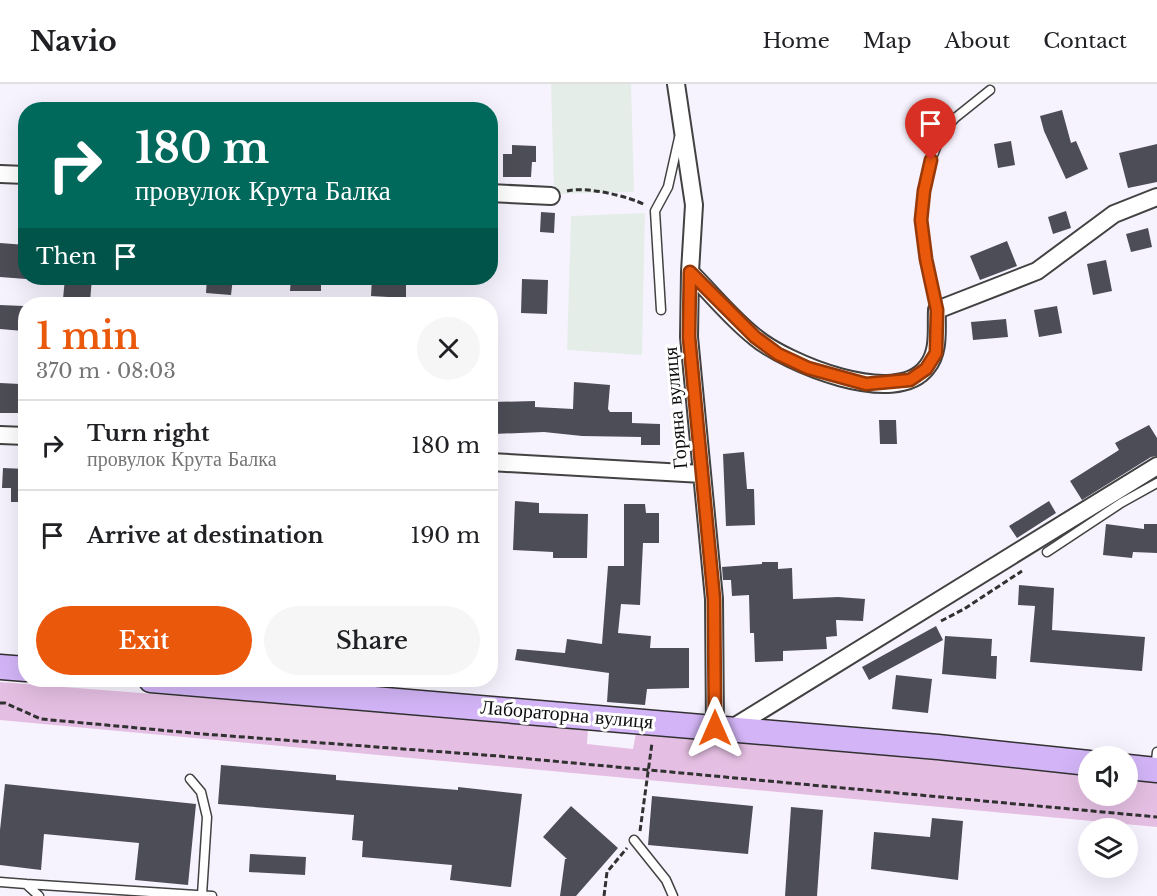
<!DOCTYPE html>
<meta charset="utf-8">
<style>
body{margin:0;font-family:"Libre Baskerville",serif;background:#f6f6f6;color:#202124;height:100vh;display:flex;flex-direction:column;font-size:22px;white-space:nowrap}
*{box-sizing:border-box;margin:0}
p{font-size:20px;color:#757577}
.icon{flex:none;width:33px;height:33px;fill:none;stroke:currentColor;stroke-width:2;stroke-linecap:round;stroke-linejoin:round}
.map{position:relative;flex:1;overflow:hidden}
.details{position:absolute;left:18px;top:213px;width:480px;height:390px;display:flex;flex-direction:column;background:#fff;border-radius:24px;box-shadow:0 6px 24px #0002}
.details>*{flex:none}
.top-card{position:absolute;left:18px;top:18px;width:480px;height:183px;border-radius:24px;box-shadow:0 6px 24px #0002;background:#00695c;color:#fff;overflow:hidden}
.tools{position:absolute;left:1078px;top:662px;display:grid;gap:12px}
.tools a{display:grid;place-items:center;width:60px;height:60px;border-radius:50%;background:#fff;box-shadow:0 6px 24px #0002;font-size:30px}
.pin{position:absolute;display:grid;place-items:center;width:51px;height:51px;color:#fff;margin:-62px -26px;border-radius:50% 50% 50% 0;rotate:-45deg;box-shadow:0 0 6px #0007}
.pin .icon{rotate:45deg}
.me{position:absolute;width:66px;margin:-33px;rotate:0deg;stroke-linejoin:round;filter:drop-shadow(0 0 4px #0008)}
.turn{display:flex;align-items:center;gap:21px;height:126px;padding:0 18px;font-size:27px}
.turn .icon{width:78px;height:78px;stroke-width:2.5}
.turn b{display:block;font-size:42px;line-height:51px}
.then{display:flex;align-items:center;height:57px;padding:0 18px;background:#0003;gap:12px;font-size:22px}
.round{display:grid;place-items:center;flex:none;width:63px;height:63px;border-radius:32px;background:#f6f6f6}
.summary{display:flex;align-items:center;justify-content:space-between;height:102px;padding:0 18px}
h1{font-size:36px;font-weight:600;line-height:45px;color:#ea580c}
.button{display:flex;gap:12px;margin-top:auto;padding:12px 18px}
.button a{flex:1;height:69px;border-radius:36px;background:#ea580c;color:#fff;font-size:24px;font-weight:600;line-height:69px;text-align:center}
.button a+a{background:#f6f6f6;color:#202124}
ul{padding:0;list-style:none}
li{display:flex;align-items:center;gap:18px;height:90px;padding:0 18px;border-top:2px solid #e0e0e0}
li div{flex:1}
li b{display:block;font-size:22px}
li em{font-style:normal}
header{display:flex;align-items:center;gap:36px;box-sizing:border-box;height:84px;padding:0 30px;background:#fff;border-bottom:2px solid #e0e0e0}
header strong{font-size:28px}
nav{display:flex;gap:33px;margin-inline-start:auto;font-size:21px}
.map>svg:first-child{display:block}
.industrial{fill:#e5ede9}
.green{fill:#e5bfe3}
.building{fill:#4d4d57}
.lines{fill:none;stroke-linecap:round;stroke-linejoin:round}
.lane-casing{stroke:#424242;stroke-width:11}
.street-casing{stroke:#424242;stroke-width:20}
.secondary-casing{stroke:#313131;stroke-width:27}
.path{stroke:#313131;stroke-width:3;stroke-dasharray:6 3;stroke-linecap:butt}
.lane{stroke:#fff;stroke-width:8}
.street{stroke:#fff;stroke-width:16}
.secondary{stroke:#d3b5f7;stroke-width:24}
.route-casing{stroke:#983908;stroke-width:15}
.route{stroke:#ea580c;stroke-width:10}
.labels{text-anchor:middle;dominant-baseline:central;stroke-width:6;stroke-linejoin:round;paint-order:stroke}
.street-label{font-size:20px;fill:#0f0f0f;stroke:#fff}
</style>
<header>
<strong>Navio</strong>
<nav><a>Home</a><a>Map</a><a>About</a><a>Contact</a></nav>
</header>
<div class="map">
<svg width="1157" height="812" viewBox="0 0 1157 812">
<rect width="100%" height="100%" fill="#f7f3fe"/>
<!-- industrial -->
<path class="industrial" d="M 551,0 L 631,0 L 634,108 L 554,110 Z
M 645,129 L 642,271 L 567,266 L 571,132 Z"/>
<!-- green -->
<path class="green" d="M 0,598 L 588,644 L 587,660 L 633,665 L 636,649 L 1089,690 L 1089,711 L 1128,711 L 1128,694 L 1157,696 L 1157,743 L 0,636 Z"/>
<!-- building -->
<path class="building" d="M 1062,26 L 1071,59 L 1076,57 L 1088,85 L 1066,95 L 1044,47 L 1040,32 Z
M 1011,57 L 1015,81 L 998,84 L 994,60 Z
M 1157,60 L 1157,98 L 1128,104 L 1119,69 Z
M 512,61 L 536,62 L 536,78 L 532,78 L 531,93 L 503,93 L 503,70 L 512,70 Z
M 1066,127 L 1071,144 L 1053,150 L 1048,133 Z
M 541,128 L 555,129 L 554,149 L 540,148 Z
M 1148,144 L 1152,163 L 1131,168 L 1126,150 Z
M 1007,157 L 1017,182 L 980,196 L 970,172 Z
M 0,159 L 26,161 L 26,195 L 0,193 Z
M 1106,176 L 1112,207 L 1093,211 L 1087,180 Z
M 65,194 L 92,194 L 90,218 L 63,215 Z
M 207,194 L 233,194 L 231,211 L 206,209 Z
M 291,194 L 321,194 L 321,207 L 290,207 Z
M 372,194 L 406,196 L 406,214 L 371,212 Z
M 522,195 L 548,196 L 547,230 L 521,229 Z
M 0,221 L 24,222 L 23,247 L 0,245 Z
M 1057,222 L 1062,249 L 1039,253 L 1034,226 Z
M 1006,235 L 1008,253 L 973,256 L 971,238 Z
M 574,298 L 610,301 L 608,325 L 610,328 L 632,328 L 632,339 L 660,340 L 660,361 L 641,361 L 641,353 L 582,352 L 544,348 L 493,350 L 492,318 L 535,317 L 535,323 L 573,325 Z
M 0,299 L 20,300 L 20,329 L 0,329 Z
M 879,336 L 896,336 L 897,360 L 880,360 Z
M 1149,341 L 1157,354 L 1157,372 L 1151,373 L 1082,416 L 1070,397 L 1119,366 L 1115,359 Z
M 744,368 L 747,405 L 754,405 L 755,441 L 726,442 L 723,370 Z
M 3,384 L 26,385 L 26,418 L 11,418 L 11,404 L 2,404 Z
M 515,417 L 539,419 L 539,429 L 588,430 L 587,474 L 553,474 L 553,468 L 513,466 Z
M 1049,417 L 1056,429 L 1017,454 L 1009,442 Z
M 624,420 L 645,420 L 646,429 L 659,429 L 659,459 L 643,459 L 640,521 L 621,520 L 618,549 L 651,552 L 650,564 L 689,564 L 689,604 L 647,605 L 645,621 L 607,618 L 609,589 L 515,576 L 517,565 L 565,569 L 567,555 L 602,560 L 608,482 L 624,482 Z
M 1106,440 L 1144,445 L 1144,440 L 1157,440 L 1157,469 L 1133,468 L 1132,474 L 1103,471 Z
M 762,478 L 778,478 L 778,485 L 792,484 L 793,515 L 838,513 L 865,515 L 863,537 L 836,536 L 837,552 L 826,553 L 827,565 L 783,567 L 783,577 L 755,578 L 754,549 L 750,549 L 749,511 L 732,512 L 731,496 L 723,496 L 722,483 L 762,480 Z
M 1019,501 L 1054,504 L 1052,546 L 1145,553 L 1142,587 L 1030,578 L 1035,522 L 1018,521 Z
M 936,542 L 943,556 L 869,596 L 862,583 Z
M 945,552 L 992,555 L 991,572 L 997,572 L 996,595 L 942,590 Z
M 896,591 L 932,595 L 928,629 L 892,625 Z
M 221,681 L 336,691 L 336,696 L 458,706 L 458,703 L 522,710 L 511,803 L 450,796 L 452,781 L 362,773 L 363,757 L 352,756 L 354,731 L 218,720 Z
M 5,700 L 196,720 L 188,801 L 135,796 L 139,759 L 44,750 L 41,786 L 0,781 L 0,746 Z
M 652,712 L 753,722 L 748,770 L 648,761 Z
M 571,722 L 618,764 L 576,812 L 560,812 L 565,775 L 567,775 L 543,753 Z
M 791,723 L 823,726 L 817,812 L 785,812 Z
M 932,734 L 963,737 L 958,796 L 871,785 L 874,748 L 930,753 Z
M 250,770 L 306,773 L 305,791 L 249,788 Z"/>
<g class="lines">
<defs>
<path id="lane" d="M 661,226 L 655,127 L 668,103 L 679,54
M 937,226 L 926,175 L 921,136 L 924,107 L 931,76 L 942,49 L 955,34 L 990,6
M 1047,468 L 1121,419 L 1157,399
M 1155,685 L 1157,668
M 190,695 L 201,708 L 207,733 L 202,811
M 634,756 L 666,796 L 673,812
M 0,798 L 26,800 L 39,812
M 26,800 L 212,812"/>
<path id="street" d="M 676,0 L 694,121 L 690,188 L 689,253 L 714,515 L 715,644
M 0,90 L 26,91
M 490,109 L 551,112
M 690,188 C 711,209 731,234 755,253 C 786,279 896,325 927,283 C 940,267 936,245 937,226 L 1037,187 L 1114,130 L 1157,113
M 0,351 L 26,352
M 490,378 L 702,390
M 729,646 L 1157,382"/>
<path id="secondary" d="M 0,583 L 26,585
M 151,596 L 938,663 L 1089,679
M 1128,683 L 1157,686"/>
</defs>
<!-- lane casing -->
<use href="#lane" class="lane-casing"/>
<!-- street casing -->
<use href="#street" class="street-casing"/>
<!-- secondary casing -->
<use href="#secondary" class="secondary-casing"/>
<!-- path -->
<path class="path" d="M 567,107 C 584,102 629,112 645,121
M 941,537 L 964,525 L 1022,487
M 0,619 L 5,619 L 41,635 L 203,650 L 498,672 L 1157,733
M 640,747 L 652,659
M 604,812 L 607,788 L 627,764"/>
<!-- lane -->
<use href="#lane" class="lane"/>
<!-- street -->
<use href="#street" class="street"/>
<!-- secondary -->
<use href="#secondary" class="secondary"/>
</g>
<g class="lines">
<defs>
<path id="route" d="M 715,644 L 714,515 L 689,253 L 690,188 L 755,253 L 778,270 L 808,284 L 866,300 L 910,296 L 926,285 L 936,269 L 937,226 L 926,175 L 921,136 L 924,107 L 931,76"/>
</defs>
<!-- route casing -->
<use href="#route" class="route-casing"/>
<!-- route -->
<use href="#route" class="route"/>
</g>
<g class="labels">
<!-- street labels -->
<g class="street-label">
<text transform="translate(675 324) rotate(-95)">Горяна вулиця</text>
<text transform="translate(567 630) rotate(5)">Лабораторна вулиця</text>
</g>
</g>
</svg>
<div class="tools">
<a><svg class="icon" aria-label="sound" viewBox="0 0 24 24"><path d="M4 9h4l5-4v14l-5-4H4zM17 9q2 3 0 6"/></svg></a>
<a><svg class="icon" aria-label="layers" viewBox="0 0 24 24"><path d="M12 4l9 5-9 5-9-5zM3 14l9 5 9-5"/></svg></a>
</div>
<div class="pin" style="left:931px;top:76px;background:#d93025"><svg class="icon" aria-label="arrive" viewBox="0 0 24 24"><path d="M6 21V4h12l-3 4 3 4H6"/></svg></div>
<svg class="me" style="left:715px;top:644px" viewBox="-20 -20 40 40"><path d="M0-17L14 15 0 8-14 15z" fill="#ea580c" stroke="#fff" stroke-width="4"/></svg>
<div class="top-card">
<div class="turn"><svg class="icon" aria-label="right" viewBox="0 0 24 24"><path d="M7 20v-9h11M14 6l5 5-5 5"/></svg><div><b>180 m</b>провулок Крута Балка</div></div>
<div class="then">Then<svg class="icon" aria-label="arrive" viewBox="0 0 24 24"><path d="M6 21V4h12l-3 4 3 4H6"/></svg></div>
</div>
<section class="details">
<div class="summary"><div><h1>1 min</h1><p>370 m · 08:03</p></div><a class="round"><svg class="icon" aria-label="close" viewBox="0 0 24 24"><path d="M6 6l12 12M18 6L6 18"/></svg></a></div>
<ul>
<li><svg class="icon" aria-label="right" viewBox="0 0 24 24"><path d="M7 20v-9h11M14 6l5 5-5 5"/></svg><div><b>Turn right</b><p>провулок Крута Балка</p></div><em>180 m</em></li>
<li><svg class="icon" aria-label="arrive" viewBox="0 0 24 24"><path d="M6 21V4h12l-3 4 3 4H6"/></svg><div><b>Arrive at destination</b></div><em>190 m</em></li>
</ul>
<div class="button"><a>Exit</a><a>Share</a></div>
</section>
</div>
